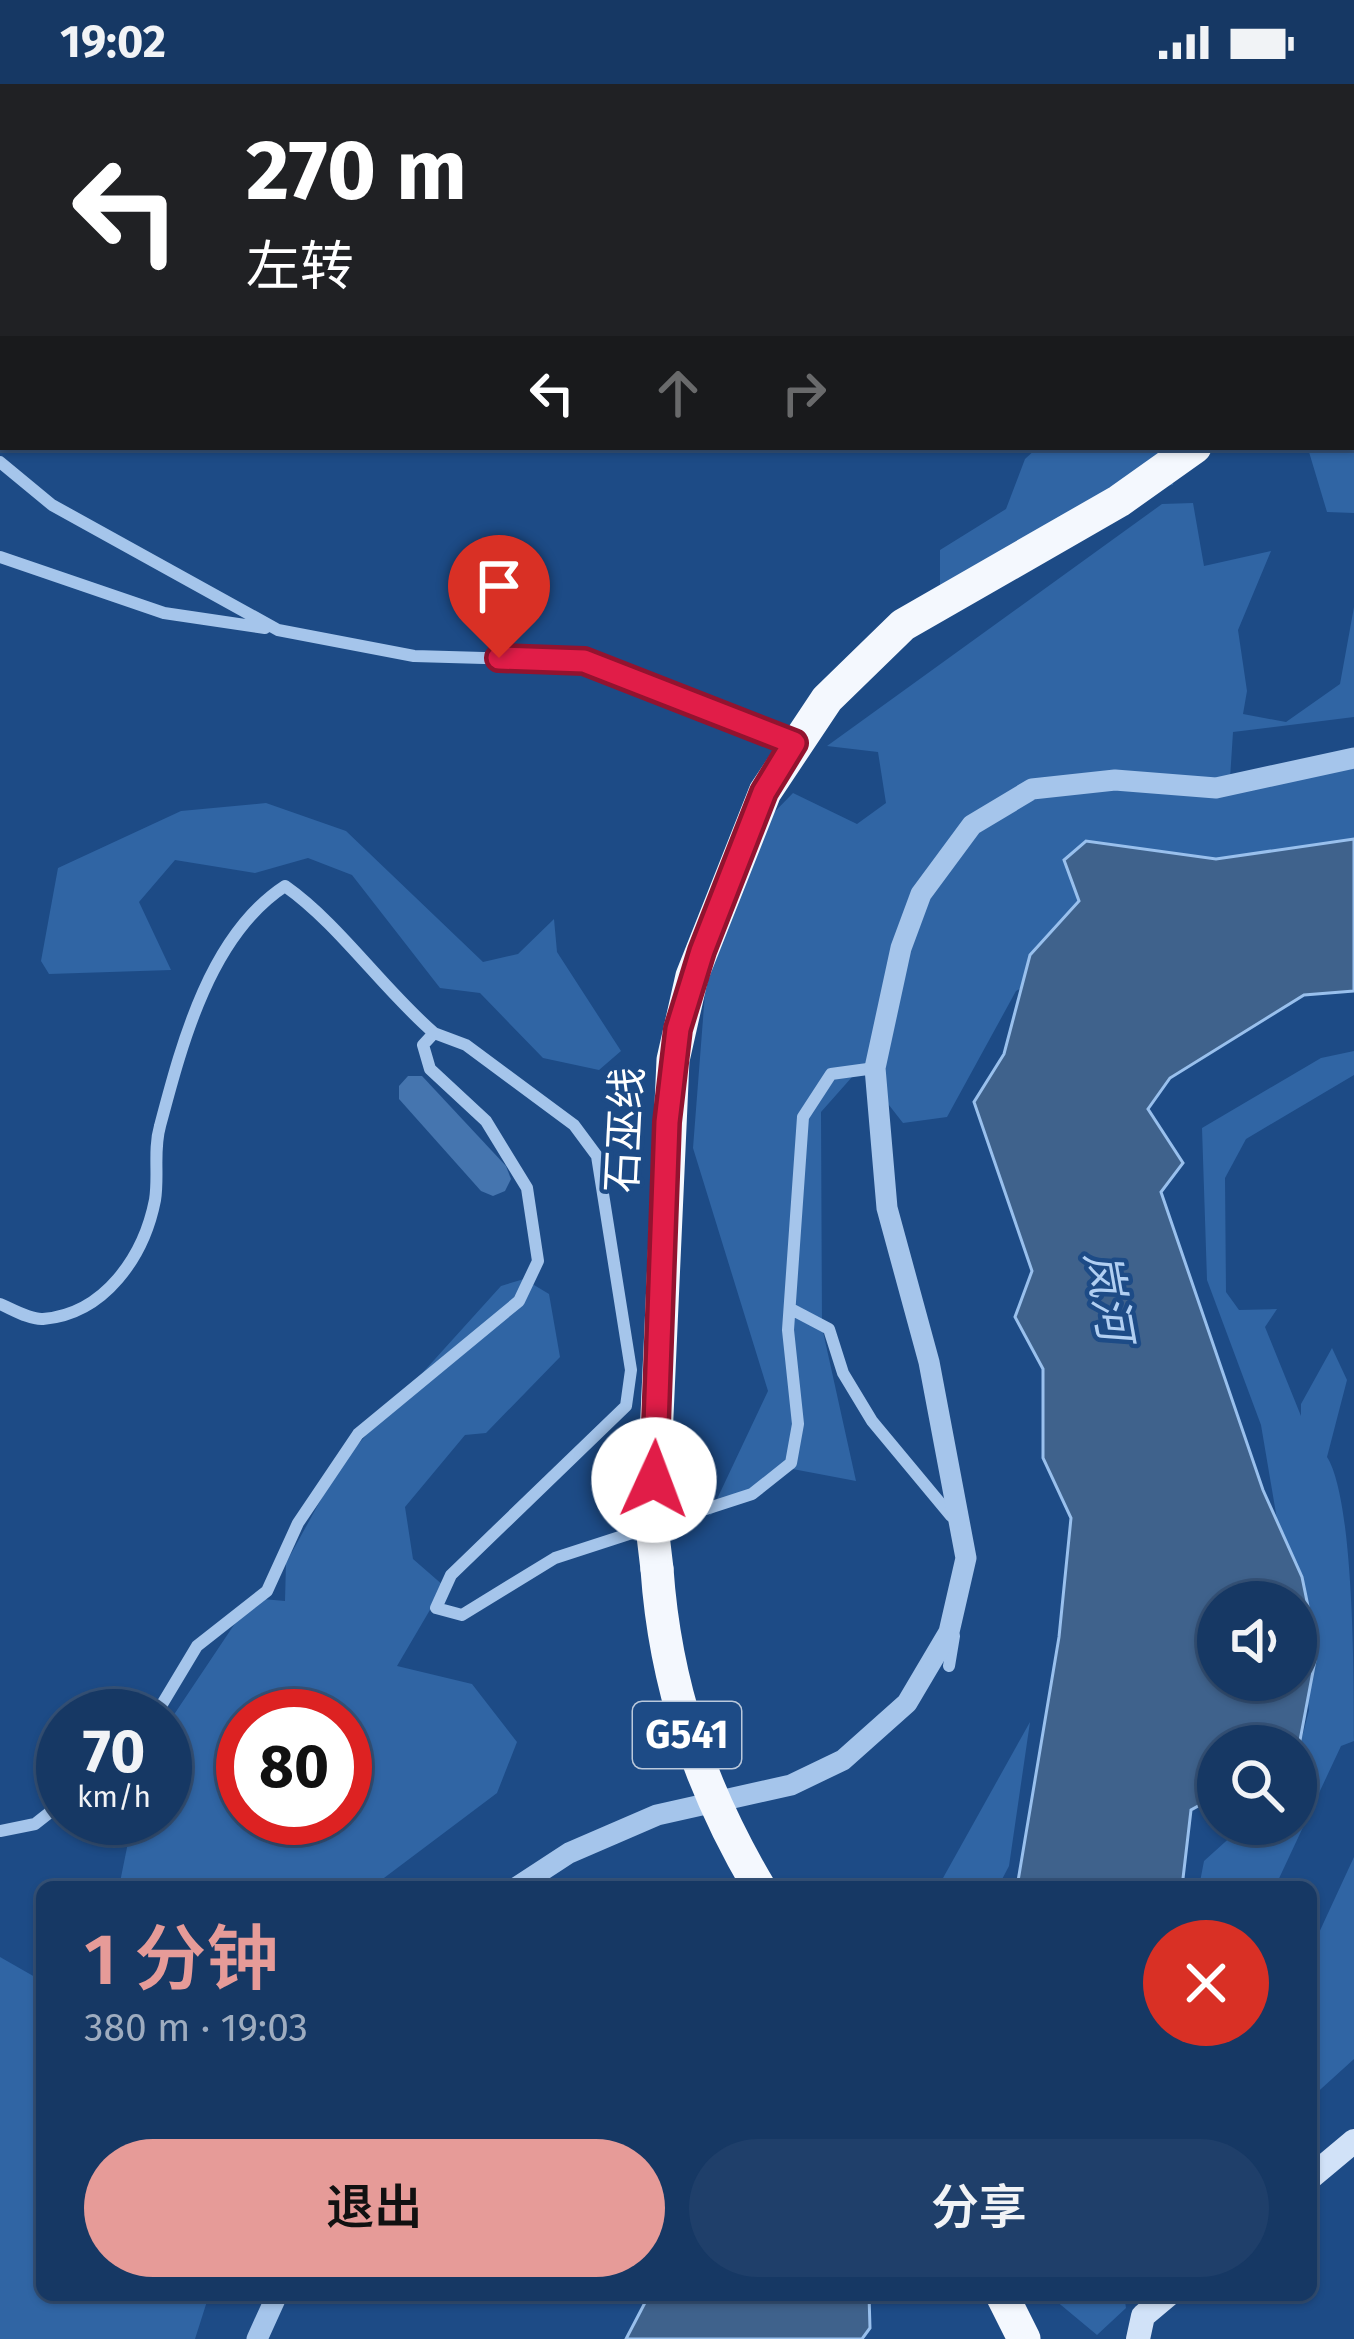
<!DOCTYPE html>
<html lang="zh">
<meta charset="utf-8">
<style>
body{margin:0;font-family:"Fira Sans","Noto Sans SC",sans-serif;background:#1f3f6a;color:#f1f3f6;height:100vh;display:flex;flex-direction:column;font-size:45px;white-space:nowrap}
*{box-sizing:border-box;margin:0}
p{font-size:39px;color:#9eacbf}
.icon{flex:none;width:66px;height:66px;fill:none;stroke:currentColor;stroke-width:2;stroke-linecap:round;stroke-linejoin:round}
.map{position:relative;flex:1;overflow:hidden}
.panel{position:absolute;left:36px;top:1797px;width:1281px;height:420px;display:flex;flex-direction:column;background:#163864;border-radius:18px;box-shadow:0 3px 9px #0004,0 0 0 3px #355278}
.panel>*{flex:none}
.banner{position:absolute;left:0px;top:0px;width:1356px;height:366px;box-shadow:0 3px 9px #0004,0 0 0 3px #355278;background:#202124;color:#fff;overflow:hidden}
.fabs{position:absolute;left:1197px;top:1497px;display:grid;gap:24px}
.fabs a{display:grid;place-items:center;width:120px;height:120px;border-radius:50%;background:#163864;box-shadow:0 3px 9px #0004,0 0 0 3px #355278;font-size:60px}
.speed{position:absolute;left:36px;top:1605px;display:flex;gap:24px;font-size:60px;font-weight:700;text-align:center}
.speed>*{display:grid;place-content:center;width:156px;height:156px;border-radius:50%;background:#163864;box-shadow:0 3px 9px #0004,0 0 0 3px #355278;line-height:1}
.speed small{font-size:30px;font-weight:400}
.speed .limit{border:18px solid #d22;background:#fff;color:#111}
.pin{position:absolute;display:grid;place-items:center;width:102px;height:102px;color:#fff;margin:-123px -51px;border-radius:50% 50% 50% 0;rotate:-45deg;box-shadow:0 0 12px #0007}
.pin .icon{rotate:45deg}
.me{position:absolute;width:132px;margin:-66px;rotate:2deg;stroke-linejoin:round;filter:drop-shadow(0 0 9px #0008)}
.turn{display:flex;align-items:center;gap:42px;height:252px;padding:0 48px;font-size:54px}
.turn .icon{width:156px;height:156px;stroke-width:2.5}
.turn b{display:block;font-size:84px;line-height:102px}
.lanes{display:flex;align-items:center;height:114px;padding:0 48px;background:#0003;justify-content:center;gap:60px;direction:ltr}
.lanes .off{opacity:.35}
.round{display:grid;place-items:center;flex:none;width:126px;height:126px;border-radius:63px;background:#1f3f6a}
.summary{display:flex;align-items:center;justify-content:space-between;height:204px;padding:0 48px}
h1{font-size:72px;font-weight:600;line-height:90px;color:#e69b98}
.button{display:flex;gap:24px;margin-top:auto;padding:24px 48px}
.button a{flex:1;height:138px;border-radius:72px;background:#e69b98;color:#111;font-size:48px;font-weight:600;line-height:138px;text-align:center}
.button a+a{background:#1f3f6a;color:#f1f3f6}
.status{display:flex;justify-content:space-between;align-items:center;height:84px;padding:0 60px;background:#163864;direction:ltr}
.status svg{height:33px;fill:currentColor}
.map>svg:first-child{display:block}
.green{fill:#3065a4;fill-rule:evenodd}
.water{fill:#3f628c;stroke:#99c0ed;stroke-width:3;fill-rule:evenodd}
.building{fill:#4575af}
.lines{fill:none;stroke-linecap:round;stroke-linejoin:round}
.minor{stroke:#a5c5eb;stroke-width:12}
.tertiary{stroke:#a5c5eb;stroke-width:21}
.secondary{stroke:#d1e2f8;stroke-width:24}
.trunk{stroke:#f4f8fe;stroke-width:33}
.trunk-bridge{stroke:#f4f8fe;stroke-width:33}
.route-casing{stroke:#92132f;stroke-width:30}
.route{stroke:#e11d48;stroke-width:21}
.labels{text-anchor:middle;dominant-baseline:central;stroke-width:9;stroke-linejoin:round;paint-order:stroke}
.shield{fill:#1d4b86;stroke:#bbc9db;stroke-width:3}
.shield-label{font-size:39px;font-weight:bold;fill:#fff}
.street-label{font-size:42px;fill:#fff;stroke:#1d4b86}
.water-label{font-size:45px;font-style:italic;fill:#b1cff2;stroke:#1d4b86}
</style>
<div class="status"><b>19:02</b><svg viewBox="0 0 49 12"><path d="M0 12V9h3v3zM5 12V6h3v6zM10 12V3h3v9zM15 12V0h3v12zM26 1h20v11H26zM47 4h2v5h-2z"/></svg></div>
<div class="map">
<svg width="1354" height="2255" viewBox="0 0 1354 2255">
<rect width="100%" height="100%" fill="#1d4b86"/>
<!-- green -->
<path class="green" d="M 1354,282 L 1354,429 L 1327,428 L 1309,368 L 1311,363 L 1353,363 Z
M 1038,363 L 1175,363 L 1173,401 L 1117,406 L 940,511 L 940,466 L 1006,425 L 1025,375 Z
M 1193,419 L 1204,482 L 1271,467 L 1238,546 L 1247,607 L 1243,630 L 1286,638 L 1340,600 L 1354,523 L 1354,633 L 1233,648 L 1230,695 L 1354,676 L 1354,787 L 1169,821 L 1016,907 L 947,1033 L 903,1039 L 860,984 L 821,1028 L 822,1243 L 856,1397 L 782,1383 L 709,1432 L 768,1307 L 693,1064 L 705,909 L 746,757 L 793,709 L 857,740 L 886,719 L 878,668 L 827,662 L 1162,420 Z
M 266,719 L 346,747 L 483,878 L 518,870 L 554,835 L 557,868 L 621,967 L 599,986 L 543,974 L 480,909 L 440,904 L 352,791 L 308,774 L 255,789 L 175,776 L 139,818 L 171,886 L 49,890 L 41,877 L 58,784 L 181,727 Z
M 1354,967 L 1354,991 L 1246,1055 L 1225,1094 L 1226,1208 L 1239,1226 L 1277,1225 L 1265,1243 L 1301,1332 L 1301,1320 L 1332,1264 L 1347,1296 L 1327,1373 C 1354,1415 1354,1593 1354,1657 L 1341,1662 L 1275,1803 L 1199,1803 L 1204,1777 L 1245,1740 L 1296,1740 L 1296,1677 L 1309,1626 L 1296,1518 L 1291,1518 L 1261,1341 L 1207,1196 L 1202,1044 L 1321,974 Z
M 524,1195 L 549,1210 L 560,1273 L 486,1349 L 465,1351 L 405,1423 L 413,1475 L 444,1502 L 397,1582 L 472,1600 L 517,1658 L 497,1709 L 372,1803 L 119,1803 L 133,1734 L 165,1734 L 165,1644 L 252,1514 L 285,1517 L 286,1479 L 341,1379 L 501,1202 ZM 243,1632 L 345,1632 L 345,1734 L 243,1734 Z
M 1030,1638 L 1009,1782 L 998,1803 L 938,1803 Z
M 1354,1773 L 1354,1975 L 1311,2014 L 1311,1866 Z
M 0,1873 L 42,1897 L 42,2211 L 209,2211 L 195,2255 L 0,2255 Z
M 1049,2211 L 1124,2211 L 1126,2224 L 1097,2251 Z"/>
<!-- water -->
<path class="water" d="M 1354,755 L 1354,907 L 1304,911 L 1170,994 L 1148,1025 L 1183,1079 L 1161,1108 L 1263,1406 L 1302,1493 L 1317,1566 L 1298,1667 L 1296,1662 L 1218,1662 L 1218,1711 L 1191,1726 L 1182,1803 L 1017,1803 L 1059,1553 L 1071,1434 L 1043,1374 L 1043,1285 L 1015,1233 L 1032,1187 L 974,1018 L 1004,970 L 1030,871 L 1079,817 L 1064,776 L 1086,757 L 1216,775 ZM 1218,1518 L 1296,1518 L 1296,1596 L 1218,1596 Z
M 649,2211 L 869,2211 L 870,2244 L 862,2255 L 626,2255 Z"/>
<!-- building -->
<path class="building" d="M 408,992 L 422,992 L 506,1082 L 511,1095 L 505,1107 L 493,1112 L 481,1107 L 399,1015 L 399,1002 Z"/>
<g class="lines">
<!-- minor -->
<path class="minor" d="M 1013,0 L 1017,3
M 137,3 L 138,0
M 956,3 L 960,0
M 1066,3 L 1068,0
M 0,378 L 52,421 L 278,546 L 414,572 L 584,577 L 793,659
M 0,473 L 164,529 L 265,544
M 0,1220 C 12,1225 30,1236 43,1235 C 105,1230 144,1172 155,1116 C 159,1092 153,1066 160,1042 C 182,959 210,851 285,802 C 339,840 382,904 434,949
M 791,1225 L 829,1245 L 843,1289 L 872,1337 L 951,1432
M 949,1582 L 954,1552
M 155,1632 L 197,1562 L 267,1507 L 298,1439 L 358,1350 L 519,1217 L 538,1177 L 527,1104 L 486,1037 L 430,985 L 423,961 L 434,949 L 466,961 L 574,1041 L 597,1072 L 631,1286 L 626,1322 L 451,1491 L 436,1524 L 462,1531 L 555,1474 L 752,1410 L 791,1379 L 798,1340 L 788,1246 L 803,1033 L 831,990 L 875,984
M 0,1747 L 35,1740 L 63,1718"/>
<!-- tertiary -->
<path class="tertiary" d="M 517,1803 L 569,1769 L 657,1731 L 791,1701 L 843,1676 L 907,1619 L 949,1548 L 966,1474 L 929,1278 L 887,1124 L 875,984 L 901,864 L 921,810 L 972,741 L 1032,705 L 1115,696 L 1216,704 L 1354,674
M 257,2255 L 277,2211"/>
<!-- secondary -->
<path class="secondary" d="M 1311,2093 L 1354,2057
M 1138,2255 L 1143,2232 L 1168,2211"/>
<!-- trunk -->
<path class="trunk" d="M 1353,192 L 1354,190
M 657,1485 L 652,1443 L 673,976 L 692,892 L 765,708 L 827,615 L 903,541 L 1119,417 L 1195,363
M 1002,2211 L 1024,2255"/>
<!-- trunk-bridge -->
<path class="trunk-bridge" d="M 657,1485 C 665,1601 700,1703 759,1803"/>
</g>
<g class="lines">
<defs>
<path id="route" d="M 499,574 L 584,577 L 794,659 L 764,708 L 702,867 L 678,945 L 667,1038 L 654,1396"/>
</defs>
<!-- route casing -->
<use href="#route" class="route-casing"/>
<!-- route -->
<use href="#route" class="route"/>
</g>
<g class="labels">
<!-- shield labels -->
<rect class="shield" x="633" y="1618" width="108" height="66" rx="9"/>
<g class="shield-label">
<text x="687" y="1651">G541</text>
</g>
<!-- street labels -->
<g class="street-label">
<text transform="translate(625 1046) rotate(-87)">石巫线</text>
</g>
<!-- water labels -->
<g class="water-label">
<text transform="translate(1108 1212) rotate(80)">岚河</text>
</g>
</g>
</svg>
<div class="fabs">
<a><svg class="icon" aria-label="sound" viewBox="0 0 24 24"><path d="M4 9h4l5-4v14l-5-4H4zM17 9q2 3 0 6"/></svg></a>
<a><svg class="icon" aria-label="search" viewBox="0 0 24 24"><circle cx="10" cy="10" r="6"/><path d="M15 15l6 6"/></svg></a>
</div>
<div class="speed"><div>70<small>km/h</small></div><div class="limit">80</div></div>
<div class="pin" style="left:499px;top:574px;background:#d93025"><svg class="icon" aria-label="arrive" viewBox="0 0 24 24"><path d="M6 21V4h12l-3 4 3 4H6"/></svg></div>
<svg class="me" style="left:654px;top:1396px" viewBox="-20 -20 40 40"><circle r="19" fill="#fff"/><path d="M0-13L10 11 0 6-10 11z" fill="#e11d48"/></svg>
<div class="banner">
<div class="turn"><svg class="icon" aria-label="left" viewBox="0 0 24 24"><path d="M17 20v-9H6M10 6l-5 5 5 5"/></svg><div><b>270 m</b>左转</div></div>
<div class="lanes"><svg class="icon" aria-label="left" viewBox="0 0 24 24"><path d="M17 20v-9H6M10 6l-5 5 5 5"/></svg><svg class="icon off" aria-label="ahead" viewBox="0 0 24 24"><path d="M12 20V5M6 11l6-6 6 6"/></svg><svg class="icon off" aria-label="right" viewBox="0 0 24 24"><path d="M7 20v-9h11M14 6l5 5-5 5"/></svg></div>
</div>
<section class="panel">
<div class="summary"><div><h1>1 分钟</h1><p>380 m · 19:03</p></div><a class="round" style="background:#d93025;color:#fff"><svg class="icon" aria-label="close" viewBox="0 0 24 24"><path d="M6 6l12 12M18 6L6 18"/></svg></a></div>
<div class="button"><a>退出</a><a>分享</a></div>
</section>
</div>
